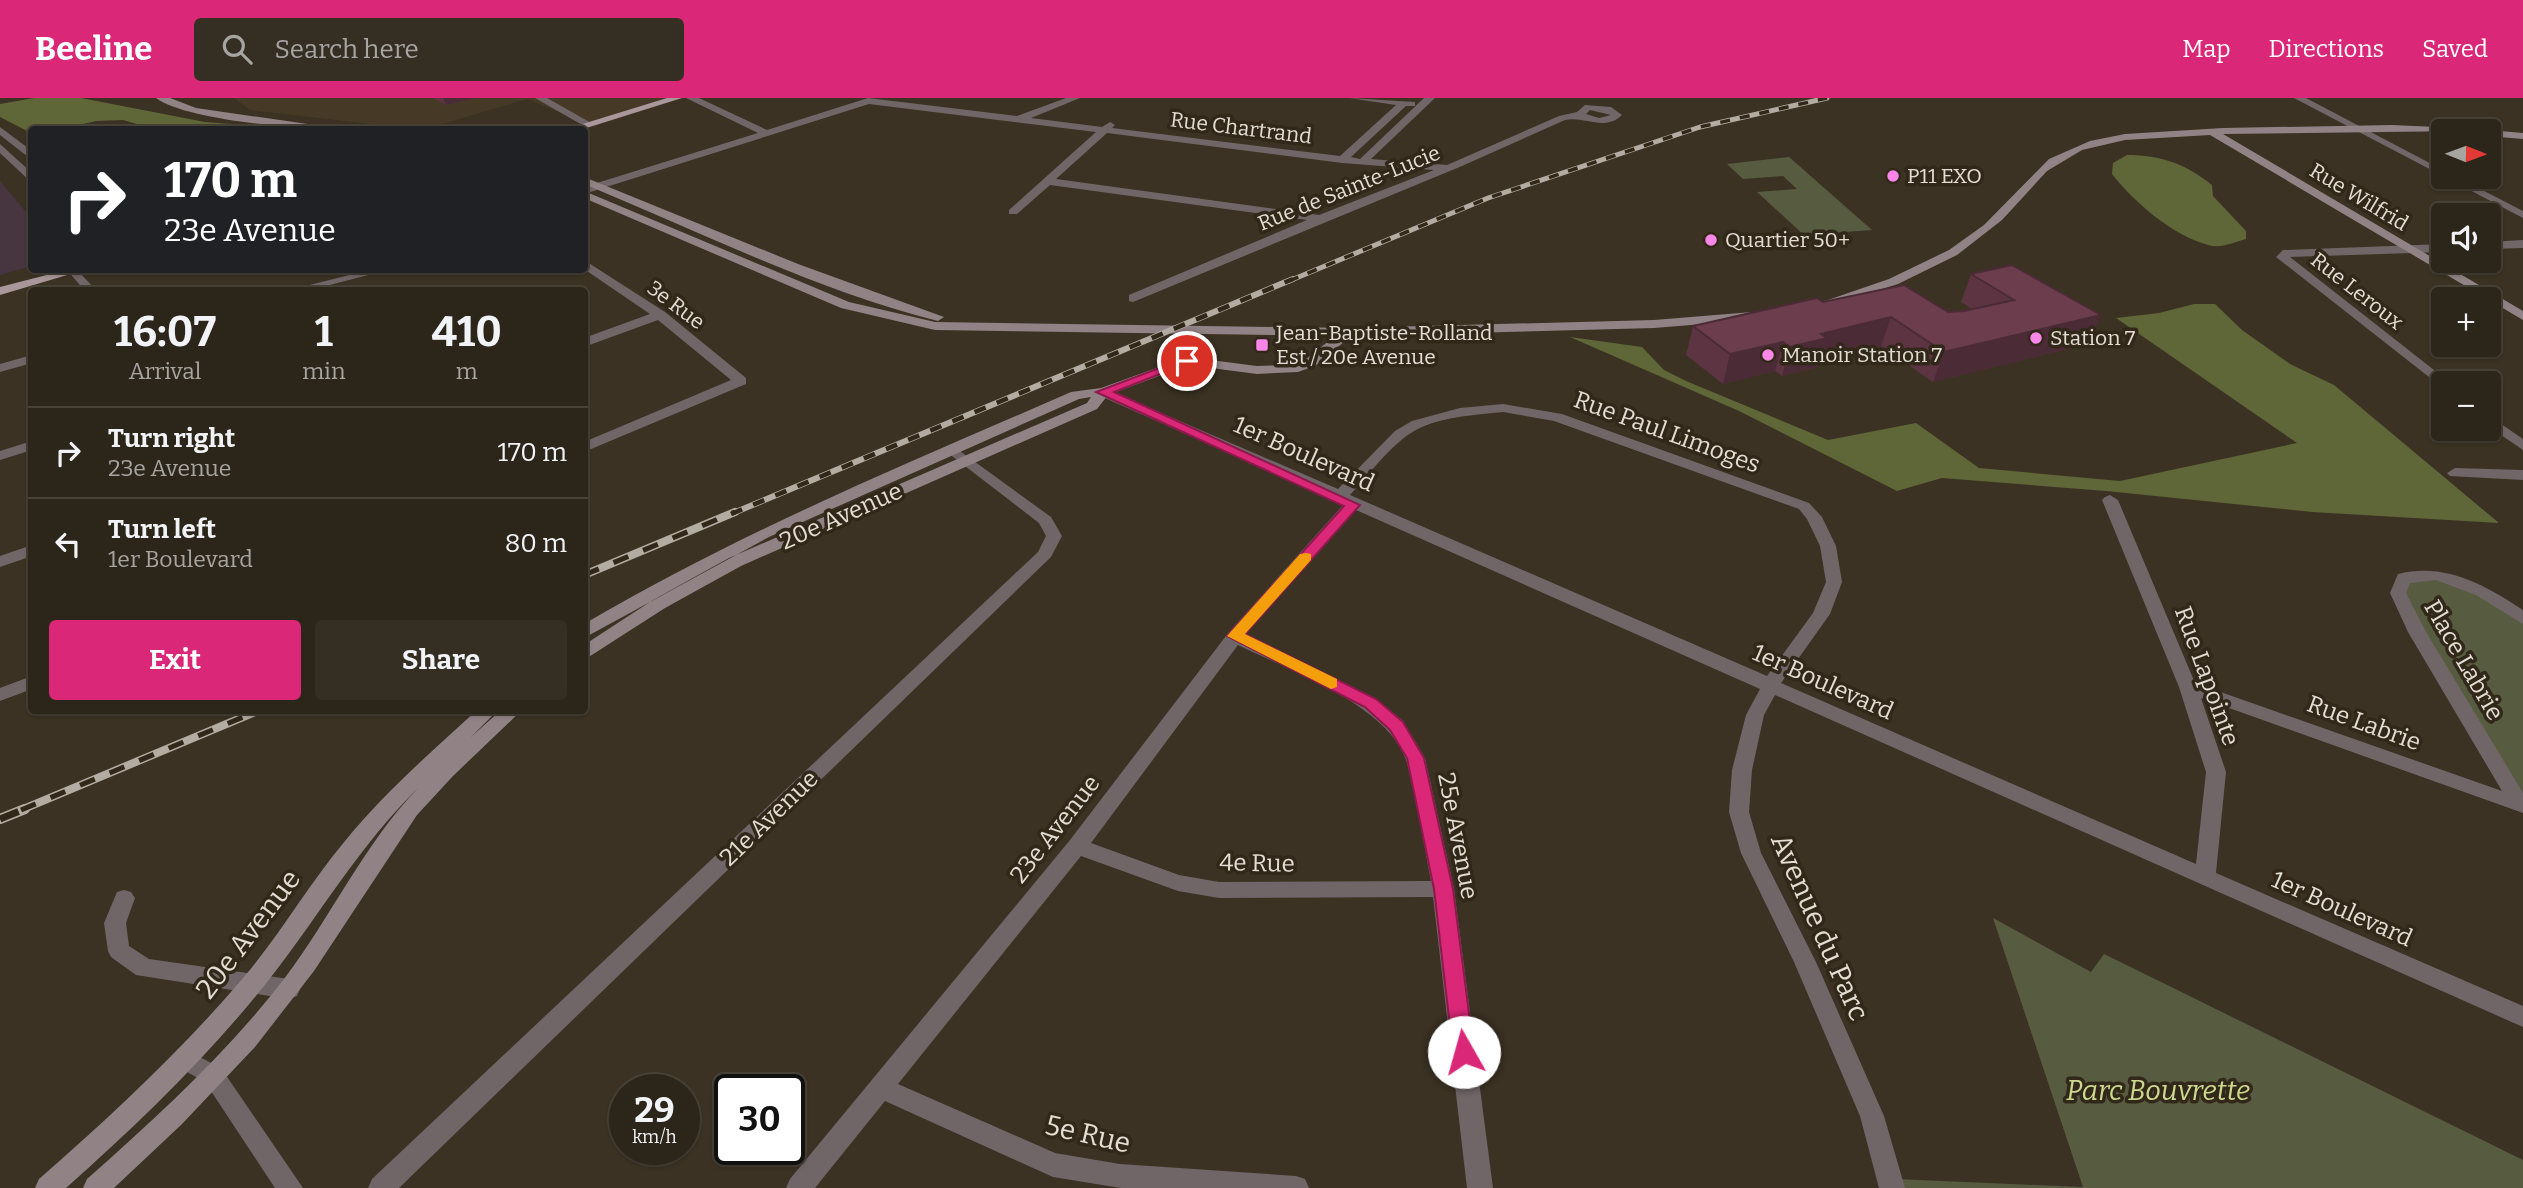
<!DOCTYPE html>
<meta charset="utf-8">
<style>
body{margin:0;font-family:Bitter,serif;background:#342e23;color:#f1f3f6;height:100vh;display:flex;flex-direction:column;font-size:26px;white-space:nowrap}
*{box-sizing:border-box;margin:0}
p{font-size:23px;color:#a6a5a2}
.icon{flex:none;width:38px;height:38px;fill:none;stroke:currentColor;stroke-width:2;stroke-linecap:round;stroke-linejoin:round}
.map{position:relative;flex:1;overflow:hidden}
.details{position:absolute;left:28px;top:189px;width:560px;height:427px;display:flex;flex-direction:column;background:#2c261a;border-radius:7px;box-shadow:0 2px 5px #0004,0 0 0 2px #484339}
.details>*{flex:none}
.hud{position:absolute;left:28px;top:28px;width:560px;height:147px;border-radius:7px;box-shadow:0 2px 5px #0004,0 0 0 2px #484339;background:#202124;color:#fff;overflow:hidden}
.needle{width:46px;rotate:91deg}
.fabs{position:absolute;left:2431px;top:21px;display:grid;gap:14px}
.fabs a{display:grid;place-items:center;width:70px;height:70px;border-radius:7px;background:#2c261a;box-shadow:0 2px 5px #0004,0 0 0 2px #484339;font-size:35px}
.speed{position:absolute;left:609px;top:976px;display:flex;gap:14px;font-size:35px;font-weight:700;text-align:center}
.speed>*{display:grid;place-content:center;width:91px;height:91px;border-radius:50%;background:#2c261a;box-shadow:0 2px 5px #0004,0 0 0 2px #484339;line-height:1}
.speed small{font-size:18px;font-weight:400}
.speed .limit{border:4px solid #111;border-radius:10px;background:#fff;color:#111}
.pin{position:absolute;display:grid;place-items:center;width:60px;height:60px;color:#fff;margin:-30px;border:4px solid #fff;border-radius:50%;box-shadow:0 2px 7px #0007}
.me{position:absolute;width:77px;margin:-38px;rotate:353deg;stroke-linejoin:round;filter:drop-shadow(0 0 5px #0008)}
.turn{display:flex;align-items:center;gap:24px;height:147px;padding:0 21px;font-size:32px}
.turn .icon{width:91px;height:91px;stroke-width:2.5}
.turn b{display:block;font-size:49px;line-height:60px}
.eta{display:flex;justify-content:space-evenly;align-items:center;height:119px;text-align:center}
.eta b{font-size:42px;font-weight:700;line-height:49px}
.action{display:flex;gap:14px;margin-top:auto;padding:14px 21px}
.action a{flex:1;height:80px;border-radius:7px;background:#db2777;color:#fff;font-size:28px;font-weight:700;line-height:80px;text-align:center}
.action a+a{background:#342e23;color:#f1f3f6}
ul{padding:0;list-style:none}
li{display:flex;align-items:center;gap:21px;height:91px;padding:0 21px;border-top:2px solid #484339}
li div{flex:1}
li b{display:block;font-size:26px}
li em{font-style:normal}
header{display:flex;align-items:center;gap:42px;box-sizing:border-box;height:98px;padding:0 35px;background:#db2777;color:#fff}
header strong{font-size:33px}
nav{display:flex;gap:38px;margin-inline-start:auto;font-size:24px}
.search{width:490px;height:63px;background:#342e23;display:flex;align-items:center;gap:18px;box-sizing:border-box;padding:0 24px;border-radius:7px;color:#a6a5a2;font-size:26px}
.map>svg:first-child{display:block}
.commercial{fill:#47353f}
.built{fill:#463a26}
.green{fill:#575c40}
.forest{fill:#5f6638}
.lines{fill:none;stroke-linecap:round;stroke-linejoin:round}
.street{fill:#706668;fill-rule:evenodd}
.secondary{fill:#918285;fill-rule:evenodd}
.primary{fill:#aa979b;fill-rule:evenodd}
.rail-far3-casing{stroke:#b3aca2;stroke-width:5}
.rail-far2-casing{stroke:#b3aca2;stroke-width:6}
.rail-far1-casing{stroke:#b3aca2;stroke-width:8}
.rail-casing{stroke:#b3aca2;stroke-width:10}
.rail-far3{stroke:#312819;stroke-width:3.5;stroke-dasharray:10;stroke-linecap:butt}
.rail-far2{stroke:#312819;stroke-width:4.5;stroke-dasharray:12;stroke-linecap:butt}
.rail-far1{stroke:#312819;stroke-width:5;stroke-dasharray:16;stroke-linecap:butt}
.rail{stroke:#312819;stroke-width:7;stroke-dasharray:20;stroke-linecap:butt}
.wall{fill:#5c3442}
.shaded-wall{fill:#4b2b36}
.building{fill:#6b3d4d;stroke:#4b2b36;stroke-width:2}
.route{fill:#db2777;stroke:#8e194d;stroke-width:2}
.slow{fill:#f59e0b}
.poi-dot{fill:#fa87e7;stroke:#312819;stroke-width:2.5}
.labels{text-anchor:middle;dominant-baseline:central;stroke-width:7;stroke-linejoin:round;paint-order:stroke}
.far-street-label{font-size:21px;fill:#e3ddd4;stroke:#312819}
.far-poi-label{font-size:21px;fill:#e3ddd4;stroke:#312819;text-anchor:start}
.street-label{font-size:24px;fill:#e3ddd4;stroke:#312819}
.near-street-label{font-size:28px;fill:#e3ddd4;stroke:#312819}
.near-park-label{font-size:28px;font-style:italic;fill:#cbd88d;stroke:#312819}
</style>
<header>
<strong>Beeline</strong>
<div class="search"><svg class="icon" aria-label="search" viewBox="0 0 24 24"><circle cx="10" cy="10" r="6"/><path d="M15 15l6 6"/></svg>Search here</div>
<nav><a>Map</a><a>Directions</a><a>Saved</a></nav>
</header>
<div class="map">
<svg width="2523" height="1090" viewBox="0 0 2523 1090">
<rect width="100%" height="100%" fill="#3b3223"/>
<!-- commercial -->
<path class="commercial" d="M 0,83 L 32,121 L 31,168 L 0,177 Z"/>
<!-- built -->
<path class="built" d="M 234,0 L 678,0 L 588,26 L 527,1 L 422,32 L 250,12 Z"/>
<!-- green -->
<path class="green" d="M 1789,59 L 1872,132 L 1804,137 L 1757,94 L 1797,91 L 1783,78 L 1743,81 L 1727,66 Z
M 2437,477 L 2523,520 L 2523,708 L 2398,495 L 2404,480 Z
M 1993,820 L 2091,874 L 2104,856 L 2523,1062 L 2523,1090 L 1898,1090 L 1895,1081 L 2083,1089 Z"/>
<!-- forest -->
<path class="forest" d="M 34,0 L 81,0 L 205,24 L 295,31 L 154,31 L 123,22 L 96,23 L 62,31 L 32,32 L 31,35 L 0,19 L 0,6 Z
M 2127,57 C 2161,57 2186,66 2212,87 L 2213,98 L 2246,133 L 2246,141 C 2235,144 2220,151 2208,147 C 2172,137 2135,105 2112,76 L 2113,65 Z
M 2194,206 L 2215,206 L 2242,232 L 2290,266 L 2334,287 L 2499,425 L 2312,414 L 2106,393 L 1942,380 L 1897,393 L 1739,313 L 1570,239 L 1642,249 L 1664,272 L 1686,283 L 1828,342 L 1916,325 L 1979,370 L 2120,383 L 2297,345 L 2116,220 L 2159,215 Z"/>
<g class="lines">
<!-- street -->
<path class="street" d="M 535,0 L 547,0 L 593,26 L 584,28 Z
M 686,0 L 699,0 L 767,32 L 868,0 L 1017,18 L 1066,0 L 1080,0 L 1031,20 L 1102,29 L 1110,24 L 1115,27 L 1112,30 L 1340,58 L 1396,7 L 1349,0 L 1415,4 L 1415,8 L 1406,8 L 1351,59 L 1360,61 L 1424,0 L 1435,0 L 1371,61 L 1447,67 L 1559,18 L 1577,14 L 1585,7 L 1611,9 L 1622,17 C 1605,34 1585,18 1565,22 L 1462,68 L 1133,204 L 1129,203 L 1129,197 L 1307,122 L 1050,87 L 1017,116 L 1009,116 L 1009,112 L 1096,34 L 869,6 L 584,96 L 584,89 L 758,35 ZM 1590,12 L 1611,17 L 1599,20 L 1586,16 ZM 1107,35 L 1342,65 L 1434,72 L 1319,117 L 1056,81 Z
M 2294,0 L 2306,0 L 2443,72 L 2443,79 L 2457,79 L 2523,113 L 2523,120 Z
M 0,29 L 32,53 L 32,62 L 0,37 Z
M 0,46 L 32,75 L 32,85 L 0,55 Z
M 2523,142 L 2523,150 L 2488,151 L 2488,144 Z
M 2443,146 L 2443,154 L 2290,159 L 2448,283 L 2449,285 L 2443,285 L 2443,290 L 2276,159 L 2283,152 Z
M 584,162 L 665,214 L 746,280 L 746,286 L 584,354 L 584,344 L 731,282 L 658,222 L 584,249 L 584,240 L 650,216 L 584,171 Z
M 67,172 L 77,172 L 96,192 L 84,192 Z
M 369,172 L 388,172 L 310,192 L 290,192 Z
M 32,257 L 32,265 L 0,274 L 0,266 Z
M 1103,290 L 1338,391 L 1395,333 L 1412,323 L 1460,310 L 1503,306 L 1562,316 L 1809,405 L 1822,419 L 1836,448 L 1842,484 L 1830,516 L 1781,585 L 2196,766 L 2206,674 L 2179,589 L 2102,402 L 2105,399 L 2110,397 L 2118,402 L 2195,585 L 2502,693 L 2408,534 L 2390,495 L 2398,476 C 2445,464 2485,487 2523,512 L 2523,526 L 2476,497 L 2436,482 L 2410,485 L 2406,495 L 2426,534 L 2523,695 L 2523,715 L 2201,600 L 2226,674 L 2216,775 L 2523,908 L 2523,929 L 1775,597 L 1764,617 L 1752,672 L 1749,714 L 1761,755 L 1816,864 L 1884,1018 L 1905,1090 L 1879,1090 L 1860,1018 L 1794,864 L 1741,755 L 1729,714 L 1732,672 L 1746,617 L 1760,591 L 1356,412 L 1246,536 L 1376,601 L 1403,623 L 1425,660 L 1454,791 L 1493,1090 L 1467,1090 L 1433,799 L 1219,800 L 1178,793 L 1081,758 L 898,986 L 1055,1055 L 1120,1066 L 1296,1078 L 1305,1081 L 1309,1090 L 1121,1090 L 1053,1079 L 885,1003 L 815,1090 L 786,1090 L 790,1081 L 1070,742 L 1229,534 L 1344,406 L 1098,297 L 1096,294 ZM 1503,314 L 1554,323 L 1799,411 L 1807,421 L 1820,448 L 1826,484 L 1813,515 L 1767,578 L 1350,397 C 1371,375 1394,341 1422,329 C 1447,318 1476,317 1503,314 ZM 1238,547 C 1287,571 1388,607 1406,662 C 1418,700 1423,743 1431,783 L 1219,784 L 1179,777 L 1091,745 Z
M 2488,317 L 2523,341 L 2523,352 L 2488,328 Z
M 32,343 L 32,352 L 0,362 L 0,353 Z
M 953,348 L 1051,419 L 1062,438 L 1051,459 L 399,1090 L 368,1090 L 372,1081 L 1038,454 L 1046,438 L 1039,425 L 948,355 L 946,352 Z
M 2455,370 L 2523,372 L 2523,382 L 2450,378 L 2447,375 Z
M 32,447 L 32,458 L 0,469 L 0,458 Z
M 32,578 L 32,591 L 0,603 L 0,590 Z
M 124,792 L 131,794 L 135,800 L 126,825 L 129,848 L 149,861 L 289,881 L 297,884 L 300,891 L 297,898 L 289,901 L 136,877 L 111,859 L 108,853 L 104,825 L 117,794 Z
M 186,952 L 221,970 L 303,1090 L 275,1090 L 205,984 L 178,969 L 174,962 L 178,955 Z"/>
<!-- secondary -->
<path class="secondary" d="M 156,0 L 170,0 L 196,10 L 349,32 C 307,32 187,23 156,0 Z
M 2392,27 L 2459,30 L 2464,33 L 2223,36 L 2523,213 L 2523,222 L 2210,37 L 2125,42 L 2082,52 L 2047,73 L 2002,122 L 1957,157 L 1898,186 L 1831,207 L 1825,203 L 1889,181 L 1949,152 L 1984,127 L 2049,61 L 2090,43 L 2125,36 L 2223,30 Z
M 2488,32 L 2523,35 L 2523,41 L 2488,38 L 2488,33 L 2484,33 Z
M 584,79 L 798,166 L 944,219 L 938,223 C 816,192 700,134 584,86 Z
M 584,93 L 849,204 L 935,224 L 1348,230 L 1654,222 L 1752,214 L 1758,218 L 1752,222 L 1654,230 L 1351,238 L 1315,268 L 1298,274 L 1257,276 L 1188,267 L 1108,297 L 1097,311 L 741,468 L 665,510 L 584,562 L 584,547 L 653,502 L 729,460 L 1087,305 L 1091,299 L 1079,301 L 769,439 L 584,540 L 584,526 C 740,434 906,366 1071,294 L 1101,290 L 1187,259 L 1257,268 L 1291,267 L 1305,262 L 1335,238 L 935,232 L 841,210 L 584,100 Z
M 477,612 L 498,612 L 471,639 L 501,612 L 522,612 L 453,678 L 417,717 L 314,873 L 255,949 L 182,1026 L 114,1090 L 83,1090 L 87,1081 C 157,1019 227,955 284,881 C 331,819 364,746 418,690 C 359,748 321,815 271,879 C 211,956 139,1025 66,1090 L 35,1090 L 39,1081 C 111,1018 181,953 243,880 C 280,837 308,787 345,743 C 384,695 431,654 477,612 Z"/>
<!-- primary -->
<path class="primary" d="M 667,0 L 682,0 L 580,32 L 563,32 Z
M 66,172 L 84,172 L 0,197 L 0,189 Z"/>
<defs>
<path id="rail-far3" d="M 1289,183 L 1488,100 L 1700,29 L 1827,0"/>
<path id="rail-far2" d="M 731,416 L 1293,181"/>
<path id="rail-far1" d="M 584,477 L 735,414
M 21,712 L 260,612"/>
<path id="rail" d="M 0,721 L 25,711"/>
</defs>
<!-- rail-far3 casing -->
<use href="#rail-far3" class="rail-far3-casing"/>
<!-- rail-far2 casing -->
<use href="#rail-far2" class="rail-far2-casing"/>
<!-- rail-far1 casing -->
<use href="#rail-far1" class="rail-far1-casing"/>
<!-- rail casing -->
<use href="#rail" class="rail-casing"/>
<!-- rail-far3 -->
<use href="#rail-far3" class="rail-far3"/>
<!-- rail-far2 -->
<use href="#rail-far2" class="rail-far2"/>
<!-- rail-far1 -->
<use href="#rail-far1" class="rail-far1"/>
<!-- rail -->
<use href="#rail" class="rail"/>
</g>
<!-- wall -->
<path class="wall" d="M 433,0 L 476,0 L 446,7 Z
M 1971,176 L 2101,217 L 2088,246 L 1933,284 L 1881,248 L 1820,263 L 1818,269 L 1782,278 L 1775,273 L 1723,286 L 1686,257 L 1693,228 L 1823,204 L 1948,214 L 1972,211 L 1961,204 Z"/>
<!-- shaded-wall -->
<path class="shaded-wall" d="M 443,0 L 476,0 L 446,7 Z
M 2101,217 L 2088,246 L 1933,284 L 1944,254 Z
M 1891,219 L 1881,248 L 1820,263 L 1818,269 L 1782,278 L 1790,249 L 1821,236 Z
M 1783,244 L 1775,273 L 1723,286 L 1730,256 Z"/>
<!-- building -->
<path class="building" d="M 2012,167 L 2101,217 L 1944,254 L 1891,219 L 1821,236 L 1827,240 L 1790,249 L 1783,244 L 1730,256 L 1693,228 L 1817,200 L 1823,204 L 1904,187 L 1948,214 L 1964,213 L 2014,202 L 1971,176 Z"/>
<!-- route -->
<path class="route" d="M 1183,261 L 1193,263 L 1114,294 L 1360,407 L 1245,536 L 1376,601 L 1403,624 L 1424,660 L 1453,791 L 1474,954 L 1471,961 L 1464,963 L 1456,961 L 1453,954 L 1434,791 L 1407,660 L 1390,632 L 1365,609 L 1227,538 L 1344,408 L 1096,294 Z"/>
<!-- slow -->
<path class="slow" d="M 1306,455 L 1311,456 L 1311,462 L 1245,536 L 1337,581 L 1337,589 L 1331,591 L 1227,538 L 1300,456 Z"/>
<!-- markers -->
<g class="poi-dot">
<circle cx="1893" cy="78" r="7"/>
<circle cx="1711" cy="142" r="7"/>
<circle cx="2036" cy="240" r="7"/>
<rect x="1255" y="240" width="14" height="14" rx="3.5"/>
<circle cx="1768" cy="257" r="7"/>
</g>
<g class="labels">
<!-- far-street labels -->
<g class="far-street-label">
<text transform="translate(1241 30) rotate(7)">Rue Chartrand</text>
<text transform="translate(1349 90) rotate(-22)">Rue de Sainte-Lucie</text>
<text transform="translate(2359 99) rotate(31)">Rue Wilfrid</text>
<text transform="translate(2357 193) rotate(38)">Rue Leroux</text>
<text transform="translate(676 207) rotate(37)">3e Rue</text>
</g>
<!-- far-poi labels -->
<g class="far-poi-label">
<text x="1907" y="78">P11 EXO</text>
<text x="1725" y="142">Quartier 50+</text>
<text x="1276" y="235">Jean-Baptiste-Rolland<tspan x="1276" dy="24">Est / 20e Avenue</tspan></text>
<text x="2050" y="240">Station 7</text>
<text x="1782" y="257">Manoir Station 7</text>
</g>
<!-- street labels -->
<g class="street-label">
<text transform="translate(1667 334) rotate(20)">Rue Paul Limoges</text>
<text transform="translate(1304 356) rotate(24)">1er Boulevard</text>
<text transform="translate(841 418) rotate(-24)">20e Avenue</text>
<text transform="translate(2464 562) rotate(60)">Place Labrie</text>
<text transform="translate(2207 578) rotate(70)">Rue Lapointe</text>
<text transform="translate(1823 584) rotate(24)">1er Boulevard</text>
<text transform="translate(2364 625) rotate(20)">Rue Labrie</text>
<text transform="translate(769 720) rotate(-44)">21e Avenue</text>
<text transform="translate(1055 731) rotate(-52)">23e Avenue</text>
<text transform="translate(1458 738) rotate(79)">25e Avenue</text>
<text transform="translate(1257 765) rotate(1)">4e Rue</text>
<text transform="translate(2342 811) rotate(24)">1er Boulevard</text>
</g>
<!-- near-street labels -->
<g class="near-street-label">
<text transform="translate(1820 829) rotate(66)">Avenue du Parc</text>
<text transform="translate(248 836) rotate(-53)">20e Avenue</text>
<text transform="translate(1088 1036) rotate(13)">5e Rue</text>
</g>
<!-- near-park labels -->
<g class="near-park-label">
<text x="2158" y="992">Parc Bouvrette</text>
</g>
</g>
</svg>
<div class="fabs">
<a><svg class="needle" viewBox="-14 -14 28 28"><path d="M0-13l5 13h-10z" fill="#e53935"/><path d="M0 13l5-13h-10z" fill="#a6a5a2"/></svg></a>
<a><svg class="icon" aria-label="sound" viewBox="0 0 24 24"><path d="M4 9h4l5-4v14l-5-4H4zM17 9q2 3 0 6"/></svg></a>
<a>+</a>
<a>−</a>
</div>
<div class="speed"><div>29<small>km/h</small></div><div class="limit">30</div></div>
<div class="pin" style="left:1187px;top:263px;background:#d93025"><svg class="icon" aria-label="arrive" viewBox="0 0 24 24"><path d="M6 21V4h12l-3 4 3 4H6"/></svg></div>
<svg class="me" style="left:1464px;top:954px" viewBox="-20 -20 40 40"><circle r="19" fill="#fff"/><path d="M0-13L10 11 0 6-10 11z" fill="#db2777"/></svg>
<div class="hud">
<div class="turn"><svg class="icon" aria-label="right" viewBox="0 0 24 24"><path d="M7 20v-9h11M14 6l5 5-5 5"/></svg><div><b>170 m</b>23e Avenue</div></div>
</div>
<section class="details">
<div class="eta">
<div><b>16:07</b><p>Arrival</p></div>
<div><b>1</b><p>min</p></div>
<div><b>410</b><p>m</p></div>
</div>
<ul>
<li><svg class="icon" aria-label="right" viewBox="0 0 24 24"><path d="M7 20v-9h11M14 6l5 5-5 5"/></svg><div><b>Turn right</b><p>23e Avenue</p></div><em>170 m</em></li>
<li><svg class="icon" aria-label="left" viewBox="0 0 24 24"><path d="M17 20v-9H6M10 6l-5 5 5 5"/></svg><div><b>Turn left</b><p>1er Boulevard</p></div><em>80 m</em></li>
</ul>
<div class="action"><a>Exit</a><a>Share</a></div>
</section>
</div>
